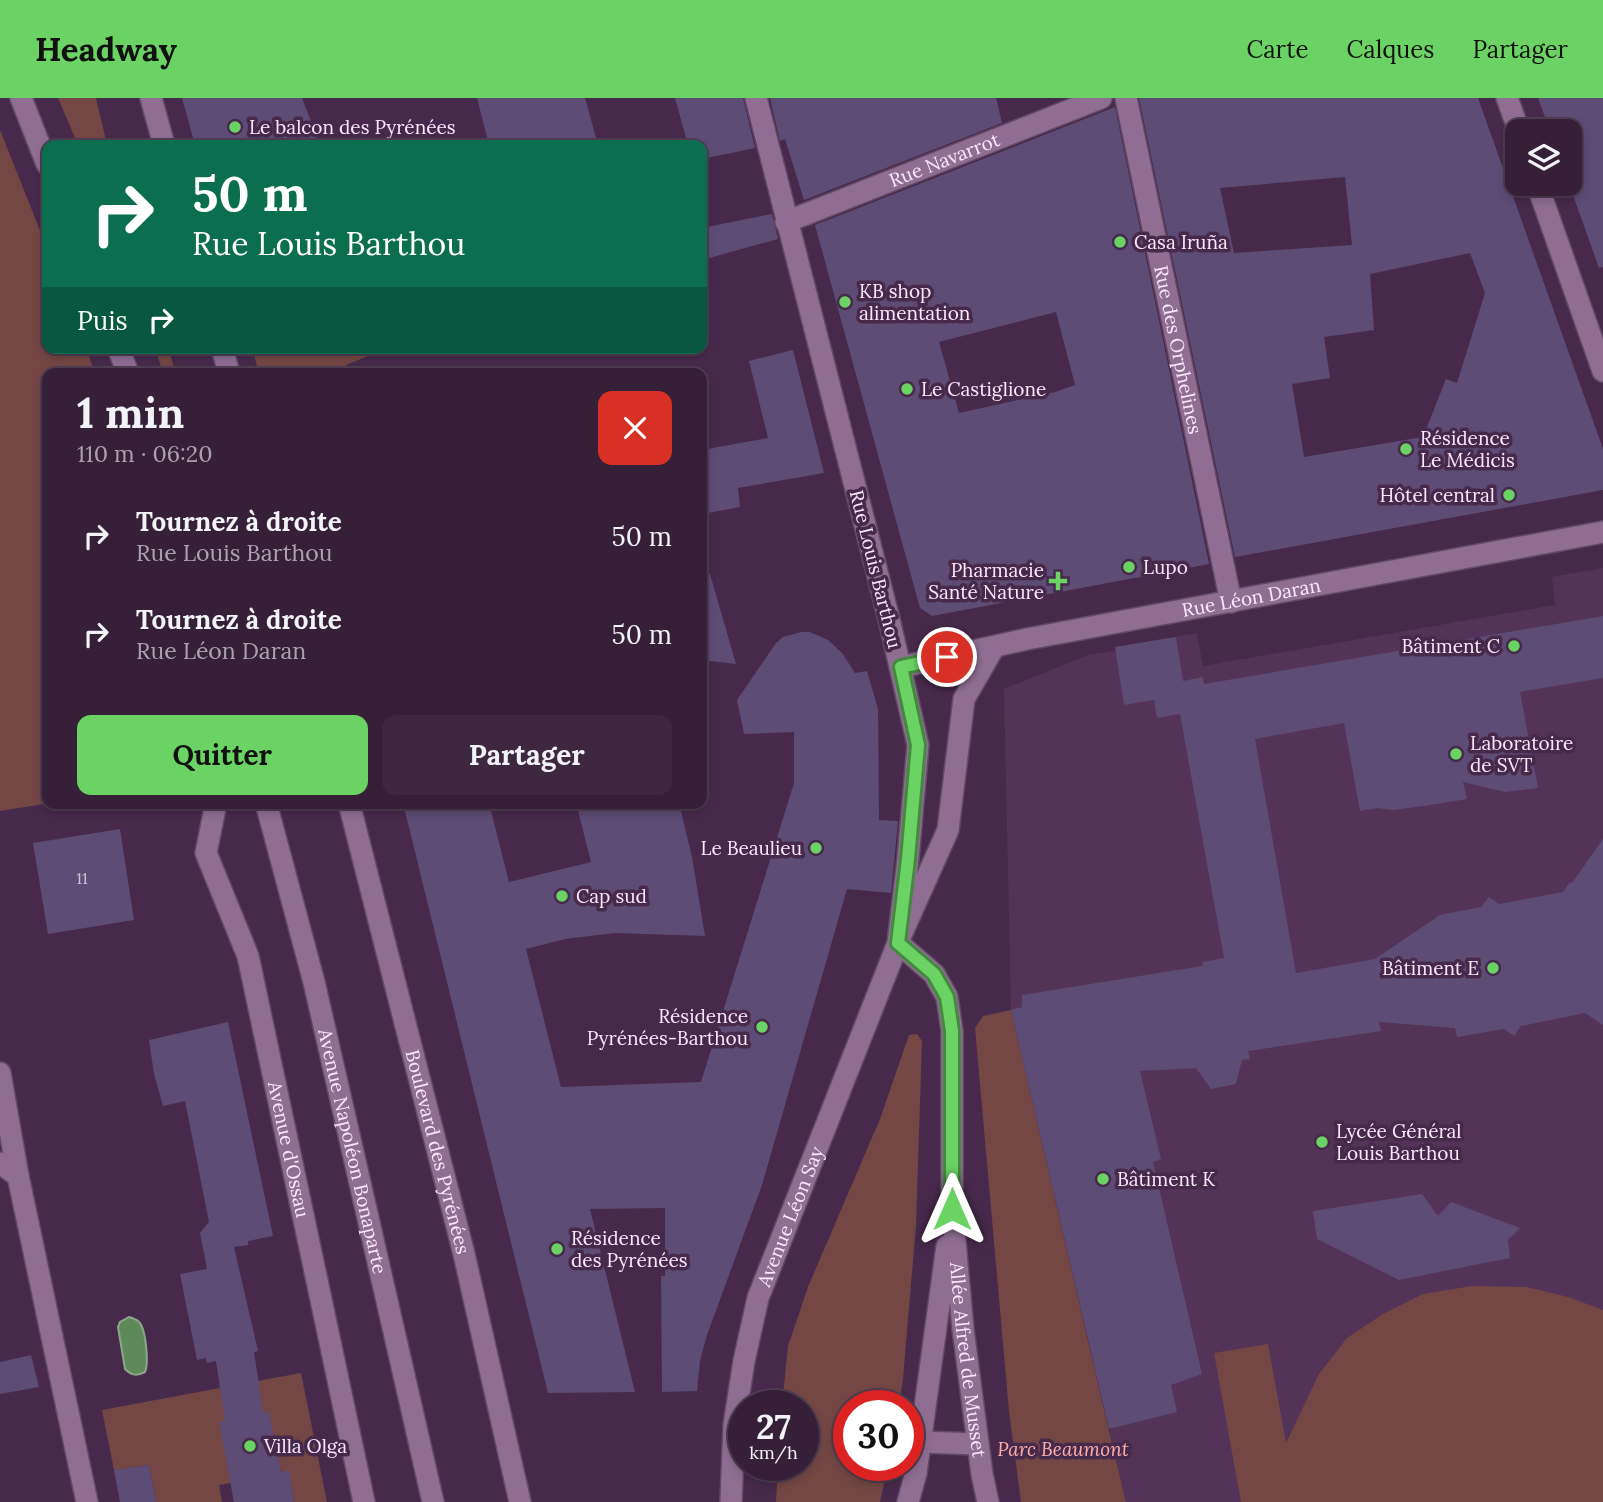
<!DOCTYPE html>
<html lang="fr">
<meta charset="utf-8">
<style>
body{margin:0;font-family:Lora,serif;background:#3d2840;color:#f1f3f6;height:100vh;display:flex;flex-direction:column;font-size:26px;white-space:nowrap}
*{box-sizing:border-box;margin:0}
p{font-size:23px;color:#aaa3ae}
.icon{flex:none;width:38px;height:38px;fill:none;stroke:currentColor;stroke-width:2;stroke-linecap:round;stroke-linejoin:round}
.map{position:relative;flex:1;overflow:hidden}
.panel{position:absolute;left:42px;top:270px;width:665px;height:441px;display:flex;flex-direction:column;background:#352038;border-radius:14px;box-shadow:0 4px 10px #0003,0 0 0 2px #4f3e53}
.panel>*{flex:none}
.top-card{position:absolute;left:42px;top:42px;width:665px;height:214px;border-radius:14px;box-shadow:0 4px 10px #0003,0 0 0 2px #4f3e53;background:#0b6e4f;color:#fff;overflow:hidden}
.buttons{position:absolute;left:1505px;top:21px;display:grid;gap:14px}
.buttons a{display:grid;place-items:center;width:77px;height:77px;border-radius:14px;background:#352038;box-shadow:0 4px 10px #0003,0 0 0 2px #4f3e53;font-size:35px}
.speed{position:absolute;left:728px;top:1292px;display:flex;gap:14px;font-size:35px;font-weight:700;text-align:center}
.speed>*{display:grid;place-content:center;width:91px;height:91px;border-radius:50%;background:#352038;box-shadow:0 4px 10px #0003,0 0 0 2px #4f3e53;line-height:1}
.speed small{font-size:18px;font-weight:400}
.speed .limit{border:10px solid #d22;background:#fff;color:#111}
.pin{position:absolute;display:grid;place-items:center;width:60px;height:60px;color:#fff;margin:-30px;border:4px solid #fff;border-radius:50%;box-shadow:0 2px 7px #0007}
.me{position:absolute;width:77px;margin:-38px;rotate:0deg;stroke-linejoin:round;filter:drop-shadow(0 0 5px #0008)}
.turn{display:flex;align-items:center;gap:24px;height:147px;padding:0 35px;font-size:32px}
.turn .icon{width:91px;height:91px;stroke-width:2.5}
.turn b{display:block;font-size:49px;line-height:60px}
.then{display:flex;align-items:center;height:66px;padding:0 35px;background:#0003;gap:14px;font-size:26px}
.round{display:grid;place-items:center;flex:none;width:74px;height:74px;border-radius:14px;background:#3d2840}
.head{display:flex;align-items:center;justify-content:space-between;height:119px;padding:0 35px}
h1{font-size:42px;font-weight:800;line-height:52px}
.cta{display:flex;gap:14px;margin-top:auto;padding:14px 35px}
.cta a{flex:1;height:80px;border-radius:14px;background:#6ad363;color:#111;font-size:28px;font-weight:800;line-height:80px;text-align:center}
.cta a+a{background:#3d2840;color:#f1f3f6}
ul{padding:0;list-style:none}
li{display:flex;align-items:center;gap:21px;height:98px;padding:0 35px}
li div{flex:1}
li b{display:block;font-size:26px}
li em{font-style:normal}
header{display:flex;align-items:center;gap:42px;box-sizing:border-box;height:98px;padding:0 35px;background:#6ad363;color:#111}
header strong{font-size:33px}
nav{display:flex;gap:38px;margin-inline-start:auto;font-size:24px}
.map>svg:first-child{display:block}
.built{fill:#543359}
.green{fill:#744745}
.water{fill:#5e8a5a;stroke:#8da68b;stroke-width:2}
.building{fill:#5d4c75;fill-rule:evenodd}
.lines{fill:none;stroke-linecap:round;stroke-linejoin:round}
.lane-casing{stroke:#634966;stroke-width:24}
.street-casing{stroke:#634966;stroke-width:24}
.lane{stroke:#906e94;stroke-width:21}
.street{stroke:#906e94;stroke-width:21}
.route-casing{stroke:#458940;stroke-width:18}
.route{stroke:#6ad363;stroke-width:12}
.poi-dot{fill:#6ad363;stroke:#472a4b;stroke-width:2.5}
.labels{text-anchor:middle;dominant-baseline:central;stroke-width:7;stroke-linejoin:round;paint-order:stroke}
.number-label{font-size:16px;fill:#d4c1db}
.poi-label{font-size:19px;fill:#fbe8fd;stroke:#472a4b;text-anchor:start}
.street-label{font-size:19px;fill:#fbe8fd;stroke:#472a4b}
.park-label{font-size:19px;font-style:italic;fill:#feafab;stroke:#472a4b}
</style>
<header>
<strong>Headway</strong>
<nav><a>Carte</a><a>Calques</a><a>Partager</a></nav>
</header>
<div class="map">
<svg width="1603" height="1404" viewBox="0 0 1603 1404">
<rect width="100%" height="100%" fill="#472a4b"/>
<!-- built -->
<path class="built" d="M 1603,470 L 1603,1404 L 1126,1404 L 1011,912 L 1004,591 L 1088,557 L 1115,553 L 1115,549 L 1197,535 L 1203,568 L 1555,507 L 1552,479 Z"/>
<!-- green -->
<path class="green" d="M 58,0 L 96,0 L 107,47 L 78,47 Z
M 0,32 L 47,150 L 47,250 L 86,250 L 95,275 L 47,275 L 47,705 L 50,705 L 0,713 Z
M 155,250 L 168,250 L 176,275 L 163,275 Z
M 252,250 L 382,250 L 383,252 L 346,267 L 348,275 L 259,275 Z
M 1011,912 L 1113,1350 L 1126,1404 L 1021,1404 L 1009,1313 L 975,930 L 983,918 Z
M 917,936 L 922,943 L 916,1127 L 903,1281 L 899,1307 L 849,1307 L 849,1367 L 888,1367 L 880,1404 L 776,1404 L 778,1367 L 803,1367 L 803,1307 L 782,1307 L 788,1248 L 808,1189 L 880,1021 L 909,937 Z
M 1472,1188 L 1526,1189 L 1568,1199 L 1603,1212 L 1603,1404 L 1241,1404 L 1214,1255 L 1268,1246 L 1286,1345 L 1319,1276 L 1347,1240 L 1383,1216 L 1423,1196 Z
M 301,1275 L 327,1404 L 294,1404 L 289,1373 L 281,1374 L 268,1314 L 262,1314 L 231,1385 L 219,1387 L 222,1404 L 156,1404 L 149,1367 L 114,1372 L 102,1312 Z"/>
<!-- water -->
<path class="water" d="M 129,1219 C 133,1220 136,1221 139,1224 C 146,1231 149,1266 145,1274 C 137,1278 132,1278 125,1271 L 118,1229 L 120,1224 Z"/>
<!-- building -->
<path class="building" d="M 182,0 L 302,0 L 320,47 L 195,47 Z
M 477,0 L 585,0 L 598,47 L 489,47 Z
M 675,0 L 743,0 L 755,50 L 702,61 L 702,47 L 688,47 Z
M 770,0 L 996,0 L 1002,25 L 804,102 L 785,41 L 780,43 Z
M 1139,0 L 1478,0 L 1603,351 L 1603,392 L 1235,459 ZM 1345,79 L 1352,147 L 1234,155 L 1220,90 ZM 1470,155 L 1485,195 L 1457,285 L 1446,281 L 1423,339 L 1304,359 L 1292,286 L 1330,280 L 1324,239 L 1374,232 L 1370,176 Z
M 1538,0 L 1603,0 L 1603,169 L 1599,170 L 1569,86 L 1570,33 L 1550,33 Z
M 1115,9 L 1209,466 L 932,518 L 920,510 L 815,127 ZM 1056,214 L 1075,287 L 1055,294 L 959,315 L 939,244 Z
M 772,116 L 778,141 L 702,162 L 702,130 Z
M 793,252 L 824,375 L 738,390 L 740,409 L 702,416 L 702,352 L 768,340 L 749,263 Z
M 710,476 L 736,566 L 702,562 L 702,477 Z
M 1603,518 L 1603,580 L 1520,594 L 1538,690 L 1505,694 L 1463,684 L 1467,701 L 1424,708 L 1393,712 L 1377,710 L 1360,713 L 1344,625 L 1255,641 L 1296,875 L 1375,861 L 1440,817 L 1481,809 L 1489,799 L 1499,806 L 1563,794 L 1570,784 L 1572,785 L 1603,741 L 1603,927 L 1585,915 L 1521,928 L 1514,938 L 1504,931 L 1457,939 L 1455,930 L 1379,924 L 1381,933 L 1248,953 L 1250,961 L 1242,962 L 1236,986 L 1211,991 L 1196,970 L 1140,973 L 1161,1061 L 1153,1064 L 1202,1276 L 1171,1287 L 1177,1314 L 1109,1331 L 1011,912 L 1022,909 L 1022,897 L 1202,868 L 1203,864 L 1224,860 L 1180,616 L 1157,620 L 1154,602 L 1124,607 L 1115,549 L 1176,539 L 1183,583 L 1203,579 L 1204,586 Z
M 801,534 L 810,534 L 828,542 L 842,555 L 855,575 L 867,573 L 878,611 L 879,722 L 898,723 L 891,795 L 847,791 L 762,1087 L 707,1237 L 700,1263 L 697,1293 L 662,1294 L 661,1178 L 665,1178 L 665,1110 L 590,1111 L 635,1294 L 548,1295 L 403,705 L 489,705 L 509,784 L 591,764 L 576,705 L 679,705 L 692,759 L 705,838 L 615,835 L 565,841 L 526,851 L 561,989 L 701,984 L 794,685 L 794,634 L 744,636 L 737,602 L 776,545 L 783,539 Z
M 120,731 L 134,822 L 48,836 L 33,745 Z
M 228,924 L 273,1138 L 248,1143 L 248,1147 L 234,1149 L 258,1253 L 254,1254 L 263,1314 L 269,1314 L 281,1374 L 289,1372 L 294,1404 L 234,1404 L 219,1324 L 225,1323 L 216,1263 L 207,1265 L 206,1260 L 197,1262 L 180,1176 L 207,1171 L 200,1135 L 209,1124 L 185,1003 L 163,1008 L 154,976 L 149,942 Z
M 1422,1096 L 1438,1118 L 1451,1104 L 1520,1130 L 1508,1142 L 1510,1160 L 1399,1182 L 1317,1141 L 1313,1113 Z
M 31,1257 L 39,1289 L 0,1296 L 0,1264 Z
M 149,1367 L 156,1404 L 120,1404 L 114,1372 Z"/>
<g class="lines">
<defs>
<path id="lane" d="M 901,837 L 948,732 L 964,601 L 994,549
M 0,975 L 18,1078"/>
<g id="street">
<path d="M 21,0 L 47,66"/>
<path d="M 151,0 L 164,47"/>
<path id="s1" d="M 1126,0 L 1231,504"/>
<path d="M 1507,0 L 1519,33"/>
<path d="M 1537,86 L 1603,273"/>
<path id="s2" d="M 786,124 L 1101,0"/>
<path d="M 118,250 L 128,275"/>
<path d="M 222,250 L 229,275"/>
<path id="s3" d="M 901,569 L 1027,541 L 1603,434"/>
<path id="s4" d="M 216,705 L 206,755 L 248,858 L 364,1404"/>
<path id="s5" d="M 266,705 L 314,884 L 433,1404"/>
<path id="s6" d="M 349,705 L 464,1156 L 520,1404"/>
<path id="s7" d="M 898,845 L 934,876 L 947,899 L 952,933 L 952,1111 L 963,1231 L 982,1376 L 988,1404"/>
<path d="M 0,1065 L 18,1078 L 87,1404"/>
<path d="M 920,1344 L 978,1346"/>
<path id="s8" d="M 731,1404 L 734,1327 L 744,1263 L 758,1200 L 898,845 L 908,761 L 918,647 L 889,521 L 756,0"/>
<path d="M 908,1404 L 916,1375 L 947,1148"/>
</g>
</defs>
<!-- lane casing -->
<use href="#lane" class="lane-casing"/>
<!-- street casing -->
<use href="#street" class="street-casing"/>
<!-- lane -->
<use href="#lane" class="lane"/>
<!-- street -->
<use href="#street" class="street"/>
</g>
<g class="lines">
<defs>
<path id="route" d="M 947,559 L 901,569 L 918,647 L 908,761 L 898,845 L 934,876 L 947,899 L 952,933 L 952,1111"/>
</defs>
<!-- route casing -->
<use href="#route" class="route-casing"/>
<!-- route -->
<use href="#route" class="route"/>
</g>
<!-- markers -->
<g class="poi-dot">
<circle cx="235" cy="29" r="7"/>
<circle cx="1120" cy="144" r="7"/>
<circle cx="845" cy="204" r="7"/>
<circle cx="907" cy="291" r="7"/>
<circle cx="1406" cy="351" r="7"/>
<circle cx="1509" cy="397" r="7"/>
<circle cx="1129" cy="469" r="7"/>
<path d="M1054.5 472.5h7v7h7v7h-7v7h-7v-7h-7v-7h7z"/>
<circle cx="1514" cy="548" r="7"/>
<circle cx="1456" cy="656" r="7"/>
<circle cx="816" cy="750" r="7"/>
<circle cx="562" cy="798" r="7"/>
<circle cx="1493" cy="870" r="7"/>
<circle cx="762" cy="929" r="7"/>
<circle cx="1322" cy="1044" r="7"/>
<circle cx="1103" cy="1081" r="7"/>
<circle cx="557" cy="1151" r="7"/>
<circle cx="250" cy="1348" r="7"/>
</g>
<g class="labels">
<!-- number labels -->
<g class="number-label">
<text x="82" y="780">11</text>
</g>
<!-- poi labels -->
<g class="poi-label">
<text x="249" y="29">Le balcon des Pyrénées</text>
<text x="1134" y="144">Casa Iruña</text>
<text x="859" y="193">KB shop<tspan x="859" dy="22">alimentation</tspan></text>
<text x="921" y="291">Le Castiglione</text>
<text x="1420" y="340">Résidence<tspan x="1420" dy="22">Le Médicis</tspan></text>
<text x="1495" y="397" text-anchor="end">Hôtel central</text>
<text x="1143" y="469">Lupo</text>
<text x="1044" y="472" text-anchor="end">Pharmacie<tspan x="1044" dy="22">Santé Nature</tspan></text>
<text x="1500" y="548" text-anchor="end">Bâtiment C</text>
<text x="1470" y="645">Laboratoire<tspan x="1470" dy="22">de SVT</tspan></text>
<text x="802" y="750" text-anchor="end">Le Beaulieu</text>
<text x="576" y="798">Cap sud</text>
<text x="1479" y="870" text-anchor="end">Bâtiment E</text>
<text x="748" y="918" text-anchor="end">Résidence<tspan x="748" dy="22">Pyrénées-Barthou</tspan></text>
<text x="1336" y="1033">Lycée Général<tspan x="1336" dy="22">Louis Barthou</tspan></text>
<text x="1117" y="1081">Bâtiment K</text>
<text x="571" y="1140">Résidence<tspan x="571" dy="22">des Pyrénées</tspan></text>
<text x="264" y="1348">Villa Olga</text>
</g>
<!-- street labels -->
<g class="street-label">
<text stroke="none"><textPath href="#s2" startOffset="170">Rue Navarrot</textPath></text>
<text stroke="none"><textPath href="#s1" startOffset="257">Rue des Orphelines</textPath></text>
<text transform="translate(876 471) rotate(76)">Rue Louis Barthou</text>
<text stroke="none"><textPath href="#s3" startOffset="357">Rue Léon Daran</textPath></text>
<text stroke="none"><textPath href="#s4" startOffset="360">Avenue d'Ossau</textPath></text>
<text stroke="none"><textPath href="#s5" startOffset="359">Avenue Napoléon Bonaparte</textPath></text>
<text stroke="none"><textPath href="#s6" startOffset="360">Boulevard des Pyrénées</textPath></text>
<text stroke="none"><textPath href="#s8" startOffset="294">Avenue Léon Say</textPath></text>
<text stroke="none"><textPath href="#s7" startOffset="438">Allée Alfred de Musset</textPath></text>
</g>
<!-- park labels -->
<g class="park-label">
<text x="1063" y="1351">Parc Beaumont</text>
</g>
</g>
</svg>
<div class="buttons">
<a><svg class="icon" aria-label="layers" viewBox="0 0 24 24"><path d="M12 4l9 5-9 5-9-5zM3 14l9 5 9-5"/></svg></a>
</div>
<div class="speed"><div>27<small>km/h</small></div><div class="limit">30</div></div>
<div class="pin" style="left:947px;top:559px;background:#d93025"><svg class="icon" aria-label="arrive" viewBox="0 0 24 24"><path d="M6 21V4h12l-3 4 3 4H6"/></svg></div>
<svg class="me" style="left:952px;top:1111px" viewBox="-20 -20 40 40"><path d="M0-17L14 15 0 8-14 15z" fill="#6ad363" stroke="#fff" stroke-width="4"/></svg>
<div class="top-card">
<div class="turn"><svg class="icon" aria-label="right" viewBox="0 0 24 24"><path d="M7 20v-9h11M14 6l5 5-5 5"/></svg><div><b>50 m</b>Rue Louis Barthou</div></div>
<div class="then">Puis<svg class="icon" aria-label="right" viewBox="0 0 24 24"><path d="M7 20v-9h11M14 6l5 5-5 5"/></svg></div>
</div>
<section class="panel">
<div class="head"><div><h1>1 min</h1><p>110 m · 06:20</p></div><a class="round" style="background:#d93025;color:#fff"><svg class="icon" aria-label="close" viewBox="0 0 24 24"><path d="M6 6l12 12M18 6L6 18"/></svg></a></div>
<ul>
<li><svg class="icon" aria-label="right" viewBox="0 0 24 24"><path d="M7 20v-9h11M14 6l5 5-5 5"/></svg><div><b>Tournez à droite</b><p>Rue Louis Barthou</p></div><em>50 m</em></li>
<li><svg class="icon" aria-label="right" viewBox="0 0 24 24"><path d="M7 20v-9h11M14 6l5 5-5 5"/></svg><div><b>Tournez à droite</b><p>Rue Léon Daran</p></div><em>50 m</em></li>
</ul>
<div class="cta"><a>Quitter</a><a>Partager</a></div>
</section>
</div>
